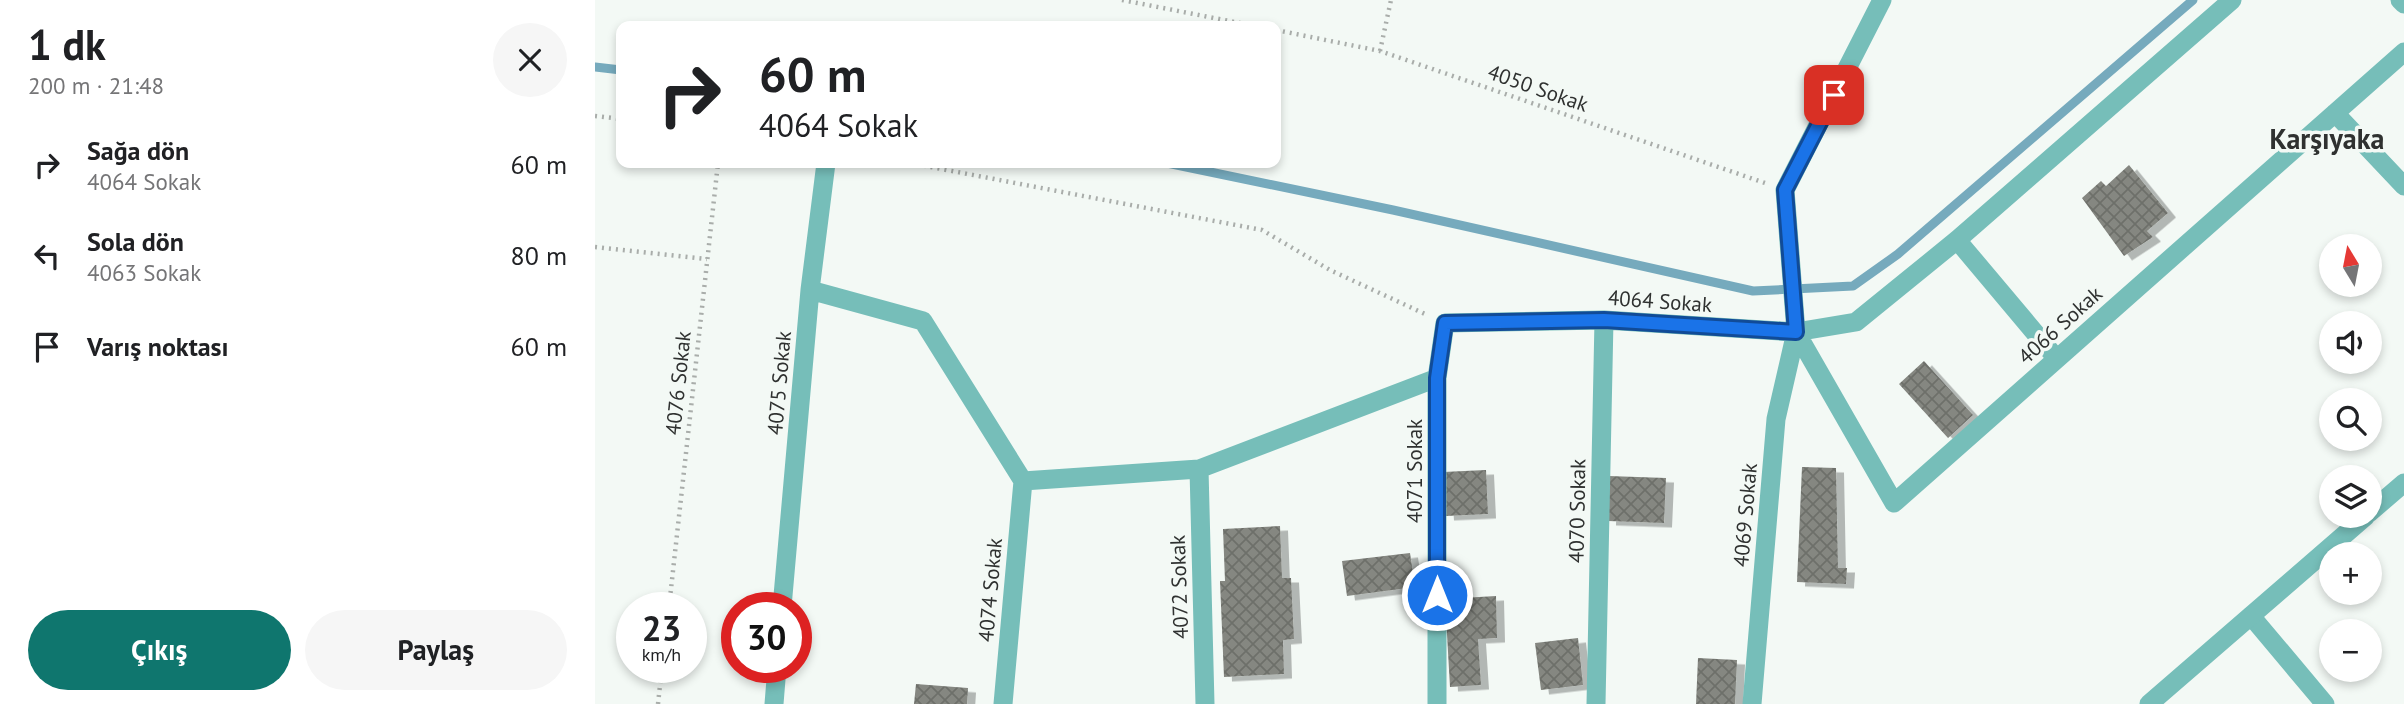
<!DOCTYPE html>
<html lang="tr">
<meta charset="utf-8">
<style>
body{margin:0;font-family:"PT Sans",sans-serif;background:#f6f6f6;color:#202124;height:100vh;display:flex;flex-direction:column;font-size:26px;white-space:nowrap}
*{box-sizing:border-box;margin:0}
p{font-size:23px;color:#757577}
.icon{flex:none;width:38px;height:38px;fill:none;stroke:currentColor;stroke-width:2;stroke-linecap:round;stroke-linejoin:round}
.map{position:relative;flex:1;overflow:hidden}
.details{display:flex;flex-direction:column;background:#fff;width:595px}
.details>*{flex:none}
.top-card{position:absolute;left:21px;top:21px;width:665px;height:147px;border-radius:14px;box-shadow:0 4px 10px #0003;background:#fff;color:#202124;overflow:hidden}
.needle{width:46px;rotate:350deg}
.tools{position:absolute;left:1724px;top:234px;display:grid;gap:14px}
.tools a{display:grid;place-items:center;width:63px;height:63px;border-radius:50%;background:#fff;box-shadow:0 4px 10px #0003;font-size:35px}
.speed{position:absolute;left:21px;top:592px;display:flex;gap:14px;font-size:35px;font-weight:700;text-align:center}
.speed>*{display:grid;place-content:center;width:91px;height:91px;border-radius:50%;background:#fff;box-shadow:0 4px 10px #0003;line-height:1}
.speed small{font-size:18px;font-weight:400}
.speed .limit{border:10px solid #d22;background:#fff;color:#111}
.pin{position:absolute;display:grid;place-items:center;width:60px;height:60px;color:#fff;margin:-30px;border-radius:14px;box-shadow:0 4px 10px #0006}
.me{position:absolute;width:77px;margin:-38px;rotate:0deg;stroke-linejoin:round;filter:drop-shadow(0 0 5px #0008)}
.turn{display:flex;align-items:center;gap:24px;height:147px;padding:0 28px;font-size:32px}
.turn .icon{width:91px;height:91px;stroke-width:2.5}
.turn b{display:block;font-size:49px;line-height:60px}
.round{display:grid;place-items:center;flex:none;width:74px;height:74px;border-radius:37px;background:#f6f6f6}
.overview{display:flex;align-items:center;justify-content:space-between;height:119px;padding:0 28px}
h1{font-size:42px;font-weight:700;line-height:52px}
.cta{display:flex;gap:14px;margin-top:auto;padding:14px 28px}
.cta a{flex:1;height:80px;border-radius:42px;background:#0f766e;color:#fff;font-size:28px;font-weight:700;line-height:80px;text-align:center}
.cta a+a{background:#f6f6f6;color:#202124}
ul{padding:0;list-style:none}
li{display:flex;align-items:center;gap:21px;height:91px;padding:0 28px}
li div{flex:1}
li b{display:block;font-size:26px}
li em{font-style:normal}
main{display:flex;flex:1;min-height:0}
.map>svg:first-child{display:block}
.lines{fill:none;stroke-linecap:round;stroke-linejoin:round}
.stream{stroke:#76aabd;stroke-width:9}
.building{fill:url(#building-cross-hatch);filter:url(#shadow)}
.path{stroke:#a9adaa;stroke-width:4.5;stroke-dasharray:2 5;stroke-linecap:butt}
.minor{stroke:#76beb9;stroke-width:19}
.tertiary{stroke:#76beb9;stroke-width:19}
.route-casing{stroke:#114b97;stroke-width:18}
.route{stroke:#1a73e8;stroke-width:12}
.labels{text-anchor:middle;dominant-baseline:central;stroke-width:7;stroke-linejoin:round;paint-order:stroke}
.street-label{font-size:21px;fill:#2f3130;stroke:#f3f9f5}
.district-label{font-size:28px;font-weight:bold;fill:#2f3130;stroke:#f3f9f5}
</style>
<main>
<section class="details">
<div class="overview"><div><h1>1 dk</h1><p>200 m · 21:48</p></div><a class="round"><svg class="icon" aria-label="close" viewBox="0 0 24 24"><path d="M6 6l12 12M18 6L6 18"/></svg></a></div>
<ul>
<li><svg class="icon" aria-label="right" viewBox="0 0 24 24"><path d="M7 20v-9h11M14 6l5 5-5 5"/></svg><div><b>Sağa dön</b><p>4064 Sokak</p></div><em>60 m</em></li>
<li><svg class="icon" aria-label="left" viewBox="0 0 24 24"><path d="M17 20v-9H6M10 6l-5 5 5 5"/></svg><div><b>Sola dön</b><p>4063 Sokak</p></div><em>80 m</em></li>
<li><svg class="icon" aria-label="arrive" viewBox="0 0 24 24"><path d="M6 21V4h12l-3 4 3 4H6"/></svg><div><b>Varış noktası</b></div><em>60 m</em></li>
</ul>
<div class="cta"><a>Çıkış</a><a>Paylaş</a></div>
</section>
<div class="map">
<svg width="1809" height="704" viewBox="0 0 1809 704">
<defs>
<pattern id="building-cross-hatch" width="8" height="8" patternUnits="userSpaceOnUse" patternTransform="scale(1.75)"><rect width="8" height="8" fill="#858781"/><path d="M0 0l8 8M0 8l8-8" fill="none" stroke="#6d6f6a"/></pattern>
<filter id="shadow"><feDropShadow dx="8" dy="4.5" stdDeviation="0" flood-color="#0004"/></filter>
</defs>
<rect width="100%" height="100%" fill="#f3f9f5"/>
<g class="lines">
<!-- stream -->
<path class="stream" d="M 0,67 L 26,70
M 572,163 L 798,210 L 1158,291 L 1258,286 L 1303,254 L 1598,0"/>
</g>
<!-- building -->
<path class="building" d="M 1534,165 L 1573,213 L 1552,231 L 1558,237 L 1529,256 L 1487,198 L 1506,181 L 1511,186 Z
M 1329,361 L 1378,415 L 1353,438 L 1304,384 Z
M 1207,467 L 1241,468 L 1243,568 L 1252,568 L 1251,584 L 1202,582 Z
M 891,470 L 893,514 L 851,516 L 848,472 Z
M 1014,476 L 1071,478 L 1069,523 L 1013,521 Z
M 685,526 L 687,578 L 696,578 L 699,639 L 688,640 L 689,674 L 629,677 L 625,581 L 630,581 L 628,529 Z
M 815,553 L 820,587 L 752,596 L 747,561 Z
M 901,596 L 902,638 L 883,639 L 886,685 L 855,687 L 850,599 Z
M 983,638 L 988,685 L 946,690 L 940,643 Z
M 1103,658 L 1142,660 L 1140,704 L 1101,704 Z
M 321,684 L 373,688 L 372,704 L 319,704 Z"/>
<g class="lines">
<!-- path -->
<path class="path" d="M 527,0 L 660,26
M 681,30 L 785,51 L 1170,183
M 785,51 L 796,0
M 0,116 L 26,119
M 315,163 L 667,230 L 735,270 L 830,314
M 0,247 L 112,259
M 74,607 L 123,163
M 63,704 L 67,667"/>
<!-- minor -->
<path class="minor" d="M 1805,0 L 1809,4
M 1740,113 L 1809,186
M 1362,240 L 1462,359
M 215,290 L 328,321 L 428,481 L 604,469 L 842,378
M 1201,332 L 1299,503 L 1809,52
M 604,469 L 610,704
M 187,607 L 215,290 L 231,163
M 1656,616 L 1730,704
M 179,704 L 182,667
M 408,704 L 428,481
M 842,704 L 842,378 L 850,323 L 1009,320 L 1201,332 L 1261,322 L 1362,240 L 1637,0
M 1001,704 L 1009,320
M 1157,704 L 1181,419 L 1201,332 L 1190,190 L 1287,0"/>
<!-- tertiary -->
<path class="tertiary" d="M 1774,513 L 1809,483
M 1554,704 L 1771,516"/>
</g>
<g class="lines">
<defs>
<path id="route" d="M 842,595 L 842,378 L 850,323 L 1009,320 L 1201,332 L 1190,190 L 1239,95"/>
</defs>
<!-- route casing -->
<use href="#route" class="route-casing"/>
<!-- route -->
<use href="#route" class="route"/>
</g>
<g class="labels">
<!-- street labels -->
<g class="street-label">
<text transform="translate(943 88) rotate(19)">4050 Sokak</text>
<text transform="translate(1065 301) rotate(4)">4064 Sokak</text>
<text transform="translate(1465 325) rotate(-42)">4066 Sokak</text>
<text transform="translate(83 383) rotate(-84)">4076 Sokak</text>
<text transform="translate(184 383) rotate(-85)">4075 Sokak</text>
<text transform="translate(819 471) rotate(-90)">4071 Sokak</text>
<text transform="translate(982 511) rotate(-89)">4070 Sokak</text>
<text transform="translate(1150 515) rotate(-85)">4069 Sokak</text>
<text transform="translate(584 587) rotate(-92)">4072 Sokak</text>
<text transform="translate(395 590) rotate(-85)">4074 Sokak</text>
</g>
<!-- district labels -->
<g class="district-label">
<text x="1732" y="138">Karşıyaka</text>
</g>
</g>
</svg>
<div class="tools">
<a><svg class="needle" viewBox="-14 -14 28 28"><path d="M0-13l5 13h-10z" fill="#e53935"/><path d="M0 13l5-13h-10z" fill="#757577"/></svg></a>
<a><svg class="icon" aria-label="sound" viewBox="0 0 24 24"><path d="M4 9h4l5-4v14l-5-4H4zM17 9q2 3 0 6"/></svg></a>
<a><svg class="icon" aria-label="search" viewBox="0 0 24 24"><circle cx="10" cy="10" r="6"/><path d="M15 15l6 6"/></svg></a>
<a><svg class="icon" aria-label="layers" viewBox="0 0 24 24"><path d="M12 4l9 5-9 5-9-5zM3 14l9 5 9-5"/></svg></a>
<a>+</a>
<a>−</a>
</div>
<div class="speed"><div>23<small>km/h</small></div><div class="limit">30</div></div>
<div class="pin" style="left:1239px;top:95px;background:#d93025"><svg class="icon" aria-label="arrive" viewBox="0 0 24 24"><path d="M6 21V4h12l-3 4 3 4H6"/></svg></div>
<svg class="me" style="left:842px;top:595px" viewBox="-20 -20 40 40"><circle r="17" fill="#1a73e8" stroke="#fff" stroke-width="3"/><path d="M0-11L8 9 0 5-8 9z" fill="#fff"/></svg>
<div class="top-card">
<div class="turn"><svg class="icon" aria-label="right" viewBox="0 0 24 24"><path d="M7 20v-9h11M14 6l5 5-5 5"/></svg><div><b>60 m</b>4064 Sokak</div></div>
</div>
</div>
</main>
